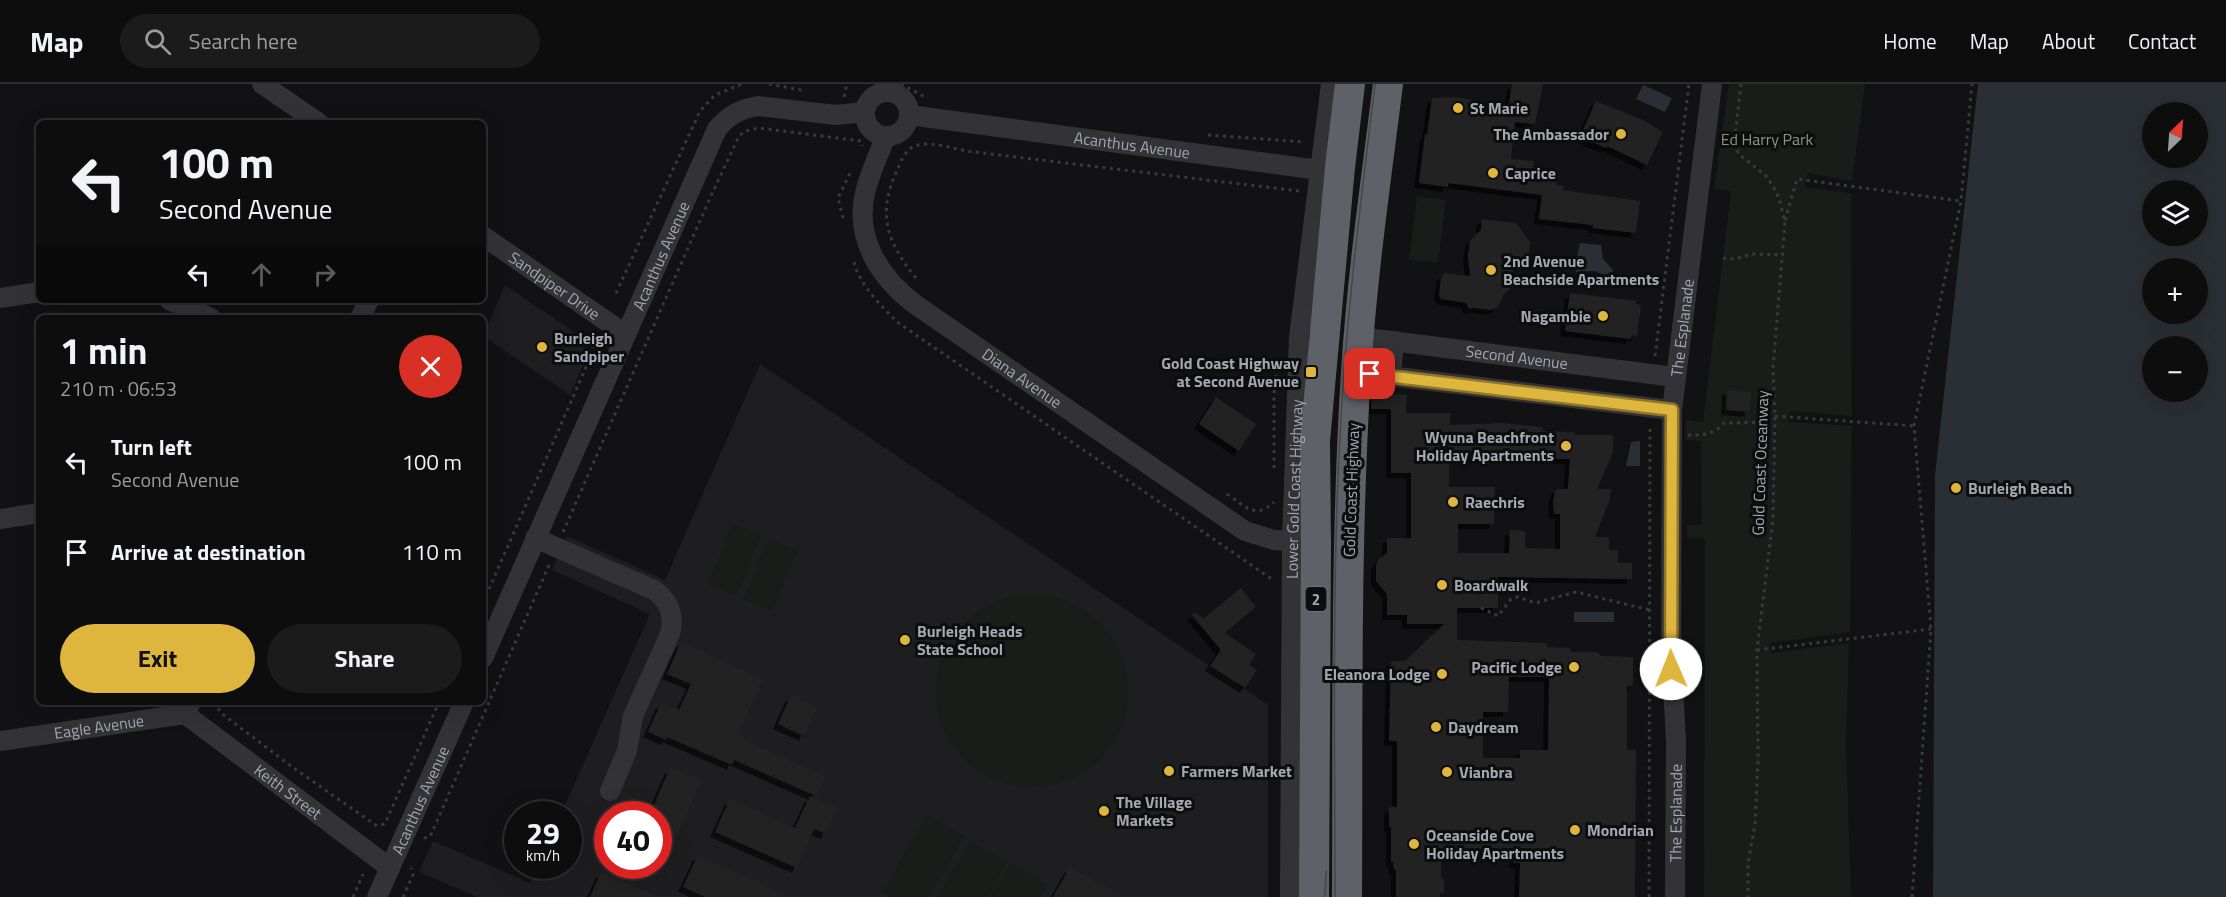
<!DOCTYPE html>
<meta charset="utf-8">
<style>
body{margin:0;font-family:"Titillium Web",sans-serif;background:#1c1b1c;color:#f1f3f6;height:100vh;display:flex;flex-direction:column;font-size:22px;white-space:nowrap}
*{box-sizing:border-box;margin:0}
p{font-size:20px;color:#9b9c9e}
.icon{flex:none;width:33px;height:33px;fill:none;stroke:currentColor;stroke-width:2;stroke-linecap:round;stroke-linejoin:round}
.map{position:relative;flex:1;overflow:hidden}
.side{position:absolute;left:36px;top:231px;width:450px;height:390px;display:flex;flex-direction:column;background:#0e0d0e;border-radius:9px;box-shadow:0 6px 24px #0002,0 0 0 2px #2e2d2e}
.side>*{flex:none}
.hud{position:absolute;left:36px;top:36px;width:450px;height:183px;border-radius:9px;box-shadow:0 6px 24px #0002,0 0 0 2px #2e2d2e;background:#0e0d0e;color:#f1f3f6;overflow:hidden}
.needle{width:39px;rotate:25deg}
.tools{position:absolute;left:2142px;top:18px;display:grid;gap:12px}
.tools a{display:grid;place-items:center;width:66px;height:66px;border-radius:50%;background:#0e0d0e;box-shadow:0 6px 24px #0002,0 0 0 2px #2e2d2e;font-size:30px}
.speed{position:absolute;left:504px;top:717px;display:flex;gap:12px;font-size:30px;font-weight:700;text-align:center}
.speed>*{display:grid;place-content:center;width:78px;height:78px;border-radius:50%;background:#0e0d0e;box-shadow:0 6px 24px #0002,0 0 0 2px #2e2d2e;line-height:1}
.speed small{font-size:15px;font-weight:400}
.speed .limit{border:9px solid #d22;background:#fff;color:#111}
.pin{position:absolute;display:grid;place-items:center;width:51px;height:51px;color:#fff;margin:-26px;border-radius:12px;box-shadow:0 3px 9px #0006}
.me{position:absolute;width:66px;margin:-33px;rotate:359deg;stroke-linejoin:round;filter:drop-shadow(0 0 4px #0008)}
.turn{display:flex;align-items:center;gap:21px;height:126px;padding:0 24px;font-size:27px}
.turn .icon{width:78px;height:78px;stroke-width:2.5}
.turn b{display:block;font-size:42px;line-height:51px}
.lanes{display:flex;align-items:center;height:57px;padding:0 24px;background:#0003;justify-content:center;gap:30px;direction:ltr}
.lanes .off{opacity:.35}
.round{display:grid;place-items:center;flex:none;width:63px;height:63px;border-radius:32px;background:#1c1b1c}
.headline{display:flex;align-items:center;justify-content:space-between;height:102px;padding:0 24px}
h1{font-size:36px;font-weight:700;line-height:45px}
.primary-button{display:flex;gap:12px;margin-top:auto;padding:12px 24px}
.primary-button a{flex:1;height:69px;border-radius:36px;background:#deb63e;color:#111;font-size:24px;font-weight:700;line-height:69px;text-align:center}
.primary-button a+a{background:#1c1b1c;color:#f1f3f6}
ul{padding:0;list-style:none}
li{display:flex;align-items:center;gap:18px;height:90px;padding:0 24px}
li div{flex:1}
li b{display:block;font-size:22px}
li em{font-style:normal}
header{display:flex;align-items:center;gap:36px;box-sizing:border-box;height:84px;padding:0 30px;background:#0e0d0e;border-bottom:2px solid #2e2d2e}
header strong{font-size:28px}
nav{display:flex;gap:33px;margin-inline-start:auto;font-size:21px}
.search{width:420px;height:54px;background:#1c1b1c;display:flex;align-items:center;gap:15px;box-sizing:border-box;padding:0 21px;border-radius:33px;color:#9b9c9e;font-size:22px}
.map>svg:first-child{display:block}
.built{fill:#1e1e20;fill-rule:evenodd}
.green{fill:#181d19}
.water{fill:#292f35;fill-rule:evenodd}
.building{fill:#222224;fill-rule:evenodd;filter:url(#shadow)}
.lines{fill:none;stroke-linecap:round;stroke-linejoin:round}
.path{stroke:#393a3e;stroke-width:3;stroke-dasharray:3 4.5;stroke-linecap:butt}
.minor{stroke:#333337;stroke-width:20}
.highway{stroke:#5f6168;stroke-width:30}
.tram{stroke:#46474c;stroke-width:1.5}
.route-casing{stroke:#907628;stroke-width:15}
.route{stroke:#deb63e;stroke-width:10}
.poi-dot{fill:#deb63e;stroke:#0d0d0e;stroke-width:2}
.labels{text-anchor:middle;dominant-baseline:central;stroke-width:6;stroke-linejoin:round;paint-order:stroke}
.shield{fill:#0d0d0e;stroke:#777981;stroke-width:1.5}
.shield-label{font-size:15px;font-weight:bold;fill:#a4a7b2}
.poi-label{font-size:16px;font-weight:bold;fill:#a4a7b2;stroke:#0d0d0e;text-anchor:start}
.park-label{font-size:16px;fill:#7d9b81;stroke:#0d0d0e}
.street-label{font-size:16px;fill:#a4a7b2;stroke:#0d0d0e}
</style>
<header>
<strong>Map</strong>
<div class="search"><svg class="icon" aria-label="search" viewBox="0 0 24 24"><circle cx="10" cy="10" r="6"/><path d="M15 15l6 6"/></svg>Search here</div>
<nav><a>Home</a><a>Map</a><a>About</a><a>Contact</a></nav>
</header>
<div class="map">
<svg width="2226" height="813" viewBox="0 0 2226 813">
<defs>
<filter id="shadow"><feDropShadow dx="-5" dy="5" stdDeviation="0" flood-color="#0009"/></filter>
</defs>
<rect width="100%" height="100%" fill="#121113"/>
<!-- built -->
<path class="built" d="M 505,201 L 583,254 L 587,272 L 570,311 L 483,252 Z
M 760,280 L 1268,621 L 1268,813 L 477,813 L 419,788 L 433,757 L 530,799 L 538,782 L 568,782 L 568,730 L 561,730 L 650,530 L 552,486 L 567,452 L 665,496 ZM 608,730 L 658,730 L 658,782 L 608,782 Z"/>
<!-- green -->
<path class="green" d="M 1729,0 L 1865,0 L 1852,97 L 1808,89 L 1804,103 L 1851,109 L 1852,332 L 1790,327 L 1788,338 L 1852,342 L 1850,548 L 1770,559 L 1771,569 L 1849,559 L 1846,659 L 1851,813 L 1704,813 L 1705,454 L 1687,454 L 1687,441 L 1702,441 L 1701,357 L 1686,356 L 1686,336 L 1703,338 L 1731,107 L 1714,105 Z
M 1417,112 L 1446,116 L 1438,179 L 1409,175 Z
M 733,440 L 761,451 L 736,512 L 708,500 Z
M 769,455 L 797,467 L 772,527 L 744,515 Z
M936 607a96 96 0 1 1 192 0a96 96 0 1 1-192 0Z
M 927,731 L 964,752 L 929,813 L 891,813 L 883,808 Z
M 970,757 L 1007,778 L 987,813 L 938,813 Z
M 1011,779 L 1047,800 L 1040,813 L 991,813 Z"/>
<!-- water -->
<path class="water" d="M 1978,0 L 2226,0 L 2226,813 L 1933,813 L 1935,391 ZM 2198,28 L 2198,74 L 2152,74 L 2152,28 ZM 2198,106 L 2198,152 L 2152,152 L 2152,106 ZM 2198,184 L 2198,230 L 2152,230 L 2152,184 ZM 2198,262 L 2198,308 L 2152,308 L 2152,262 Z
M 1643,1 L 1672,14 L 1665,28 L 1636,15 Z
M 1580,159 L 1601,161 L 1603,175 L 1613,186 L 1612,192 L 1606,192 L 1595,187 L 1576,188 L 1575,183 Z
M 1640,357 L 1640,382 L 1626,382 L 1631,358 Z
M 1574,528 L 1614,528 L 1614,538 L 1574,538 Z"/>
<!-- building -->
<path class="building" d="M 1512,0 L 1543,0 L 1535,40 L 1515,38 L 1511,75 L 1534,77 L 1532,96 L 1557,98 L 1556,101 L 1564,102 L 1563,106 L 1640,117 L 1636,149 L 1593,144 L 1593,141 L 1539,135 L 1542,111 L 1448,99 L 1448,103 L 1419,99 L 1425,50 L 1427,51 L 1432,14 L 1456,13 L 1473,16 L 1473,19 L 1506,24 L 1507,19 L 1509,20 Z
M 1596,17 L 1643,36 L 1663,48 L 1647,81 L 1607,62 L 1606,64 L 1580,53 Z
M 1482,135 L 1516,139 L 1530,158 L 1528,176 L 1518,174 L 1510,193 L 1510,205 L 1504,210 L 1498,223 L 1491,226 L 1474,224 L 1469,225 L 1466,219 L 1441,215 L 1439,211 L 1441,194 L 1444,189 L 1470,192 L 1468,172 L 1470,157 L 1481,146 Z
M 1570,209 L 1636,217 L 1636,220 L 1641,221 L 1637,252 L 1632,251 L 1631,255 L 1565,247 Z
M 1727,306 L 1751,308 L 1750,328 L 1726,326 Z
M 1372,308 L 1407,311 L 1406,329 L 1450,329 L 1450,341 L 1502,339 L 1543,343 L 1543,347 L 1575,348 L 1575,351 L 1613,351 L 1613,368 L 1597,405 L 1611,405 L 1610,415 L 1595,453 L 1609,453 L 1609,466 L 1618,466 L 1618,479 L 1632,479 L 1632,495 L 1498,493 L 1498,524 L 1457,524 L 1457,556 L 1547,559 L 1547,563 L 1569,564 L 1572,568 L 1597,568 L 1601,572 L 1633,573 L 1633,601 L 1627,602 L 1627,666 L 1636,666 L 1635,813 L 1519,813 L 1520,779 L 1514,779 L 1514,768 L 1441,767 L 1441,795 L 1444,795 L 1444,808 L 1440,809 L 1440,813 L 1396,813 L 1396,786 L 1394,786 L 1393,778 L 1391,778 L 1391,743 L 1389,743 L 1389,723 L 1397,723 L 1397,657 L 1389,657 L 1391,577 L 1405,577 L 1444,540 L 1407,540 L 1407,531 L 1387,531 L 1387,510 L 1376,497 L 1376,481 L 1379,475 L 1387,469 L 1387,454 L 1411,454 L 1411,389 L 1391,389 L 1391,325 L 1371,325 ZM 1519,372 L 1540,373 L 1540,375 L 1570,375 L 1568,405 L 1556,405 L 1553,417 L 1554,430 L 1560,430 L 1560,465 L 1525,464 L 1525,447 L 1510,446 L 1509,469 L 1458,469 L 1458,440 L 1494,440 L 1495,403 L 1449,403 L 1449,373 ZM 1509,593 L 1549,593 L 1548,666 L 1520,666 L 1520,674 L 1483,674 L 1483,628 L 1508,628 Z
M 1216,313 L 1256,340 L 1239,367 L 1199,340 Z
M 1241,504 L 1256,523 L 1225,549 L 1256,570 L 1249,581 L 1257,586 L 1245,604 L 1210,582 L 1221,566 L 1192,531 L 1194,528 L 1206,536 L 1204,534 Z
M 681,558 L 763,595 L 738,650 L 744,652 L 743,655 L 825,692 L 816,712 L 734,676 L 732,681 L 667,653 L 666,656 L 648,648 L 661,619 L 679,626 L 691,600 L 667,590 Z
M 791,611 L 817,623 L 804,652 L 778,640 Z
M 670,684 L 701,697 L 670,767 L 658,763 L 658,730 L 650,730 Z
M 810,712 L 837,724 L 826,750 L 814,745 L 797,784 L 715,748 L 730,715 L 795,744 Z
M 698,771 L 790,813 L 705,813 L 683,803 Z
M 1070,783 L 1125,813 L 1053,813 Z
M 601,788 L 659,813 L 590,813 Z"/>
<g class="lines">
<!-- path -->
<path class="path" d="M 769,0 L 806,7
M 901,0 L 925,13
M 1741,0 L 1734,61 L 1739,70 L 1766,92 L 1774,104 L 1779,114 L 1785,138 L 1773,284 L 1775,332 L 1773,435 L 1757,566 L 1758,676 L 1755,740 L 1748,780 L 1748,813
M 844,13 L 847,0
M 1208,51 L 1304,58
M 843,134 L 838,114 L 851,87
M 1785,136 L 1797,95 L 1961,117
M 1723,174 L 1735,175 L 1752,170 L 1782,171
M 854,178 C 860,202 881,221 897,238 L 1273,496
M 916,194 C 888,160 876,130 897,87 C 900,79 904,69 911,64 C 926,55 951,64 966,67 L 1299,107
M 616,209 L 700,27 L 715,11 L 742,0
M 1655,272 L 1689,0
M 1775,332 L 1914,342
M 1688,351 C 1703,351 1714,351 1724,339 L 1775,338
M 1274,384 L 1274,309 L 1278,274
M 1227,410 C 1245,422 1255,436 1274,418
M 563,448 L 710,114 L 739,52 L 745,47 L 759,44 L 861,57 L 862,62
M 483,519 L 597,258
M 1481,524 L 1498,532 L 1511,515 L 1518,513 L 1535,519 L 1576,508 L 1650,526
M 1757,566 L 1931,545
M 214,618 L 221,629 L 295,685 L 377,742 L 384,740 L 387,735 L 439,618
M 424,754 L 430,753 L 550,479
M 353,813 L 363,790
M 403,813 L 413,791 L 411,784
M 1649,813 L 1650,342
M 1912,813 L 1931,545 L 1914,342 L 1961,117 L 1972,0"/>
<!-- minor -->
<g class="minor">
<path d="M 262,0 L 319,39"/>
<circle cx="887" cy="30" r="22"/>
<path id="s1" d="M 909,31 L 1319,86"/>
<path id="s2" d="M 886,52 C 879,69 871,87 866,105 C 853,153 879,193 916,221 L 1245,447 L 1274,456 L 1292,457"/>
<path id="s3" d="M 483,152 L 625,250"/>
<path d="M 0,214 L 39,208"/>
<path d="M 169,216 L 211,234"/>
<path d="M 360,234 L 369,216"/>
<path id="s4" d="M 1359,253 L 1675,293"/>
<path d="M 1356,288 L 1672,326"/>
<path d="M 1391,292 L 1394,257"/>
<path d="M 0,435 L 39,429"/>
<path d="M 535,454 L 654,506 C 669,517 675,531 670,550 L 633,632 L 627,667 L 610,707"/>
<path id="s5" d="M 483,574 L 717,45 C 729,31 740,25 758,22 L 836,31 L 865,28"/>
<path id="s6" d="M 185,630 L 390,784"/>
<path id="s7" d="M 0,657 L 185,630 L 190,620"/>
<path id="s8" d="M 377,813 L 464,618"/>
<path id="s9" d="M 1290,813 L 1292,457 L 1299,253 L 1331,0"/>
<path id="s10" d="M 1675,813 L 1676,657 L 1671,565 L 1672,326 L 1712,0"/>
</g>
<!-- highway -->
<path class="highway" d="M 1314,813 L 1316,460 L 1315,357 L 1340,83 L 1350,0
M 1347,813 C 1348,638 1345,463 1356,288 C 1362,192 1376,96 1388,0"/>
<!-- tram -->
<path class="tram" d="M 1325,813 L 1326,787
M 1335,813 C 1335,643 1331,472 1343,302 C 1350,201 1363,100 1375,0"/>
</g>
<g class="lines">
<defs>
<path id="route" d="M 1370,290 L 1672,326 L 1671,585"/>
</defs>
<!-- route casing -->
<use href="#route" class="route-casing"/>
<!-- route -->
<use href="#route" class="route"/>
</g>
<!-- markers -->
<g class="poi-dot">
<circle cx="1458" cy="24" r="6"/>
<circle cx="1621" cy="50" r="6"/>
<circle cx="1493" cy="89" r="6"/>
<circle cx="1491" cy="186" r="6"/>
<circle cx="1603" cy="232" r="6"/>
<circle cx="542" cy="263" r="6"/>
<rect x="1305" y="282" width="12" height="12" rx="3"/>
<circle cx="1566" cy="362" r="6"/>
<circle cx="1956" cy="404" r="6"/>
<circle cx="1453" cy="418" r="6"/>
<circle cx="1442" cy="501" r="6"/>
<circle cx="905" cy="556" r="6"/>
<circle cx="1574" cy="583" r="6"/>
<circle cx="1442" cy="590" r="6"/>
<circle cx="1436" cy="643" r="6"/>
<circle cx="1169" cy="687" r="6"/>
<circle cx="1447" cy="688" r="6"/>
<circle cx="1104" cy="727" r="6"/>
<circle cx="1575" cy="746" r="6"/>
<circle cx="1414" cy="760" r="6"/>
</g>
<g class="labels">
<!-- shield labels -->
<rect class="shield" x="1305.5" y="503" width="21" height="24" rx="4.5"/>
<g class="shield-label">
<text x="1316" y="515">2</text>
</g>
<!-- poi labels -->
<g class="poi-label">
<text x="1470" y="24">St Marie</text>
<text x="1609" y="50" text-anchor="end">The Ambassador</text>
<text x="1505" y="89">Caprice</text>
<text x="1503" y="177">2nd Avenue<tspan x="1503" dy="18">Beachside Apartments</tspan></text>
<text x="1591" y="232" text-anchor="end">Nagambie</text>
<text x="554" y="254">Burleigh<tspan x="554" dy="18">Sandpiper</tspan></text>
<text x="1299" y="279" text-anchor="end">Gold Coast Highway<tspan x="1299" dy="18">at Second Avenue</tspan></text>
<text x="1554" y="353" text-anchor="end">Wyuna Beachfront<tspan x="1554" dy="18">Holiday Apartments</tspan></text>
<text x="1968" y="404">Burleigh Beach</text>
<text x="1465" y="418">Raechris</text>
<text x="1454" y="501">Boardwalk</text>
<text x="917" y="547">Burleigh Heads<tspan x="917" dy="18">State School</tspan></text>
<text x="1562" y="583" text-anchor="end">Pacific Lodge</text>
<text x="1430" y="590" text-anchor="end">Eleanora Lodge</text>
<text x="1448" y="643">Daydream</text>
<text x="1181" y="687">Farmers Market</text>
<text x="1459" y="688">Vianbra</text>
<text x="1116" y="718">The Village<tspan x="1116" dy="18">Markets</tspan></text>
<text x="1587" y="746">Mondrian</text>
<text x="1426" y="751">Oceanside Cove<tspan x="1426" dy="18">Holiday Apartments</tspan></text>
</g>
<!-- park labels -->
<g class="park-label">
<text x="1767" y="55">Ed Harry Park</text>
</g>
<!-- street labels -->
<g class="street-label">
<text stroke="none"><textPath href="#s1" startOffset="225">Acanthus Avenue</textPath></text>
<text stroke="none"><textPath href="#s5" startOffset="440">Acanthus Avenue</textPath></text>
<text stroke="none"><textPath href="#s3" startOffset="87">Sandpiper Drive</textPath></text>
<text stroke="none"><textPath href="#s10" startOffset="570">The Esplanade</textPath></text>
<text stroke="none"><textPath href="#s4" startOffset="159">Second Avenue</textPath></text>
<text stroke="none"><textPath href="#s2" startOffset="320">Diana Avenue</textPath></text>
<text transform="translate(1760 379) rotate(-88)">Gold Coast Oceanway</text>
<text stroke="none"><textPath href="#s9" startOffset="408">Lower Gold Coast Highway</textPath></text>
<text transform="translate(1351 406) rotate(-88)">Gold Coast Highway</text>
<text stroke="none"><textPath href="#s7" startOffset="100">Eagle Avenue</textPath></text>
<text stroke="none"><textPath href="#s6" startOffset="129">Keith Street</textPath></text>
<text stroke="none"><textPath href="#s8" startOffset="106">Acanthus Avenue</textPath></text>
<text stroke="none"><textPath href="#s10" startOffset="84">The Esplanade</textPath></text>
</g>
</g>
</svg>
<div class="tools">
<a><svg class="needle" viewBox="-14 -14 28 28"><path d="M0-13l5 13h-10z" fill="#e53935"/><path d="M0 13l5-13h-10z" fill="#9b9c9e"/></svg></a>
<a><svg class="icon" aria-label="layers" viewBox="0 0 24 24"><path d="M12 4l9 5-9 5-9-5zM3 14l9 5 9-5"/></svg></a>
<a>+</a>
<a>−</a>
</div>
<div class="speed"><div>29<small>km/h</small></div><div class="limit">40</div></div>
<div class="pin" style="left:1370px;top:290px;background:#d93025"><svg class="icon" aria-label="arrive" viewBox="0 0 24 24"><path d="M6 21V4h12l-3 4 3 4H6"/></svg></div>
<svg class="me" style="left:1671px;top:585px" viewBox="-20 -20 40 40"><circle r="19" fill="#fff"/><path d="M0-13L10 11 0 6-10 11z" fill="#deb63e"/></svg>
<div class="hud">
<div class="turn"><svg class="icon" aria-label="left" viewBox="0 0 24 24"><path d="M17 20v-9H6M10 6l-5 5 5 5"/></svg><div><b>100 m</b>Second Avenue</div></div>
<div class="lanes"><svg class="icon" aria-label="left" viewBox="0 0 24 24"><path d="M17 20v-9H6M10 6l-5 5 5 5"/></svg><svg class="icon off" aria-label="ahead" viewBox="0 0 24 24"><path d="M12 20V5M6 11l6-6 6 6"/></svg><svg class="icon off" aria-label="right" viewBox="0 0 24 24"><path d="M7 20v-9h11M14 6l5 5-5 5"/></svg></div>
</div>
<section class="side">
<div class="headline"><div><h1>1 min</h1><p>210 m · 06:53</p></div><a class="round" style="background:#d93025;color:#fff"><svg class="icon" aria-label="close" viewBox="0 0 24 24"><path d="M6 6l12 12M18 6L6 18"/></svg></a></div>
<ul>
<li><svg class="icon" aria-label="left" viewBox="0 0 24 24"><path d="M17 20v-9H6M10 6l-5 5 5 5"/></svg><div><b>Turn left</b><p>Second Avenue</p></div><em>100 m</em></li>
<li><svg class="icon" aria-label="arrive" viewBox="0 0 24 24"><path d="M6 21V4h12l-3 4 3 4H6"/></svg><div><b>Arrive at destination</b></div><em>110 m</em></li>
</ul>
<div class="primary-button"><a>Exit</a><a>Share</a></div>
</section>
</div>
